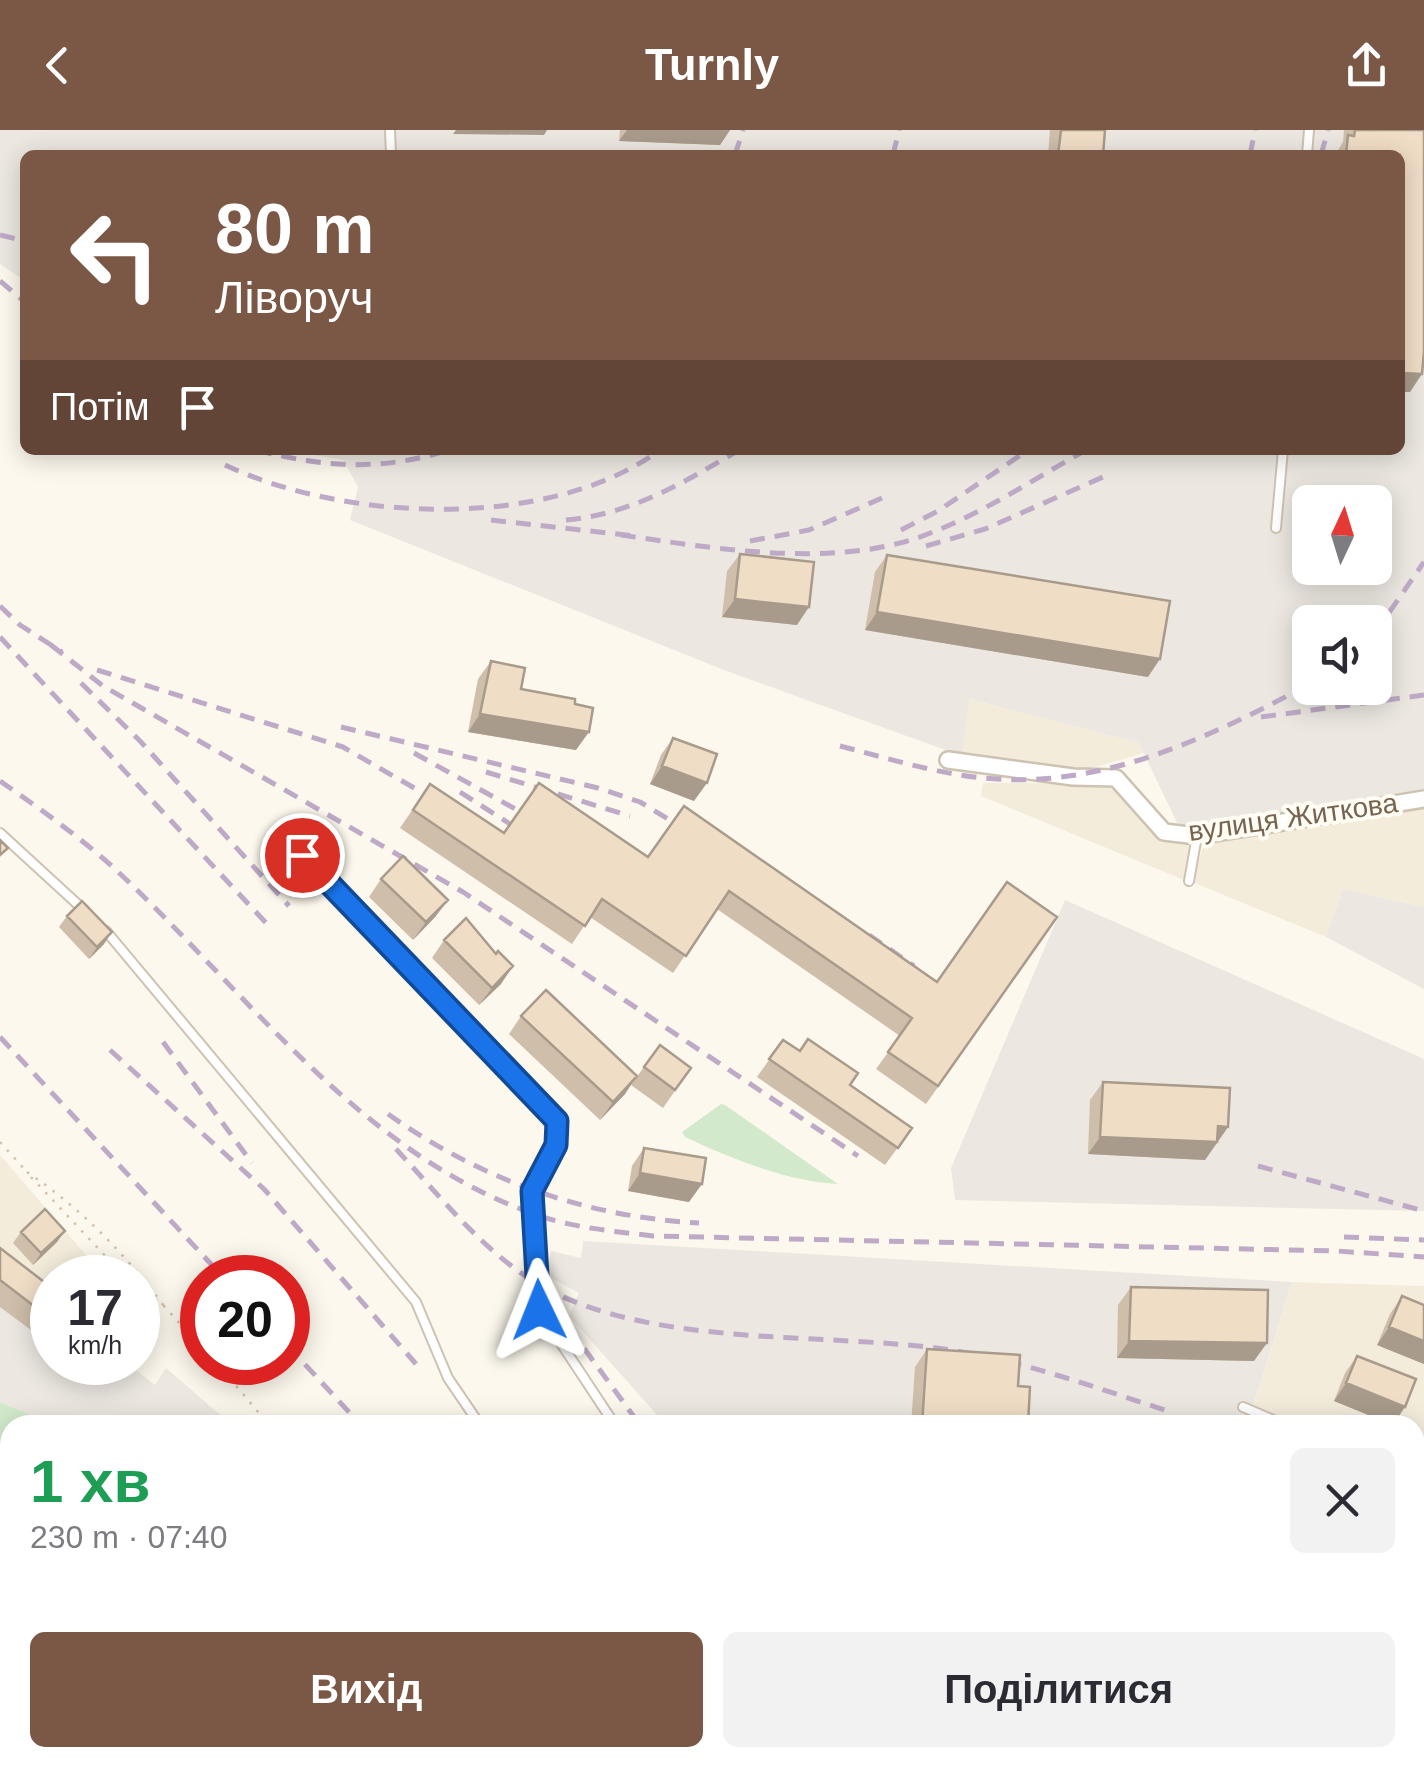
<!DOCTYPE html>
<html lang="uk">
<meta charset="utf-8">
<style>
body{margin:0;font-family:Helvetica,sans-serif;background:#f2f2f3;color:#2b2b33;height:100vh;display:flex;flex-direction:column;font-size:38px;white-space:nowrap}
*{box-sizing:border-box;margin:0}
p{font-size:32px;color:#7c7c81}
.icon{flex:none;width:55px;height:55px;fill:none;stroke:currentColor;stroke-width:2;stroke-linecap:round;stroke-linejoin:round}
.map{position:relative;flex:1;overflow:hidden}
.drawer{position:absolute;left:0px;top:1285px;width:1425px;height:352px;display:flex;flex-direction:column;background:#fff;border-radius:30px 30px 0 0;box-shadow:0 5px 25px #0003}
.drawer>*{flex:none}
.hud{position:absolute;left:20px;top:20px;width:1385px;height:305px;border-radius:15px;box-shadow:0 5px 25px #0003;background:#7b5745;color:#fff;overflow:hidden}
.needle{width:65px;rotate:4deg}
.fabs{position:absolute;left:1292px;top:355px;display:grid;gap:20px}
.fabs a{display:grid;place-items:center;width:100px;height:100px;border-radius:15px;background:#fff;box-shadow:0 5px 25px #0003;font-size:50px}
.speed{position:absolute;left:30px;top:1125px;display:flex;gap:20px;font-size:50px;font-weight:700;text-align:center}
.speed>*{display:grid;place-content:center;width:130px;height:130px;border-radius:50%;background:#fff;box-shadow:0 5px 25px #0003;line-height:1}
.speed small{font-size:25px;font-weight:400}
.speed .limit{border:15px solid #d22;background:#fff;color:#111}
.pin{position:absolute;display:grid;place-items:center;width:85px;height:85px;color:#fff;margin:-42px;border:5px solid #fff;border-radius:50%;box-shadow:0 2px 10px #0007}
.me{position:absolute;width:110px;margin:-55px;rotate:358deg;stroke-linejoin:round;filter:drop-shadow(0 0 8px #0008)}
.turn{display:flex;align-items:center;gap:35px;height:210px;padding:0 30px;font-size:45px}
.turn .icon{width:130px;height:130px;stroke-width:2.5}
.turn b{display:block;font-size:70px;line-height:85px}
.then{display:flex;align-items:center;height:95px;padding:0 30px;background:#0003;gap:20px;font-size:38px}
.round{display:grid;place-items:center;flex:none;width:105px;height:105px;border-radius:15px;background:#f2f2f3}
.summary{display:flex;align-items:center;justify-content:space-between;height:170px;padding:0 30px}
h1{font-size:60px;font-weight:700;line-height:75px;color:#1e9e55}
.primary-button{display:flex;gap:20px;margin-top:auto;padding:20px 30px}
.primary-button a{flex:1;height:115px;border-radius:15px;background:#7b5745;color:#fff;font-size:40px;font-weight:700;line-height:115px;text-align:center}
.primary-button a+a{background:#f2f2f3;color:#2b2b33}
header{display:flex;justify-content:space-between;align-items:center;height:130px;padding:0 30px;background:#7b5745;color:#fff;font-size:45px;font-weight:700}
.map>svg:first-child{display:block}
.residential{fill:#f3ecdb}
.industrial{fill:#ece8e1;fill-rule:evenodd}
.green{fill:#d2eacb}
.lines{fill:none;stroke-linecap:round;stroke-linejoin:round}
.service-casing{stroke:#cec3b2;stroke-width:12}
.minor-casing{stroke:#cec3b2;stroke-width:20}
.primary-casing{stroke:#d9d4ce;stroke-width:30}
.path{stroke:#d5c1a8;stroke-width:2.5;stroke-dasharray:2.5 8;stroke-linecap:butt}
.service{stroke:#fff;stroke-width:8}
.minor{stroke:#fff;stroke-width:15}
.primary{stroke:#f5e5aa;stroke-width:25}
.rail{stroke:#beaac7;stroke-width:5;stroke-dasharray:15 10;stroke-linecap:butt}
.wall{fill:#cebeaa}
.shaded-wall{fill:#a89b8b}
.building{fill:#f0ddc6;stroke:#a89b8b;stroke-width:2.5}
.route-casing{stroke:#114b97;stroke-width:25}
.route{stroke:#1a73e8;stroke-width:18}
.labels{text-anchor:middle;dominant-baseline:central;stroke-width:8;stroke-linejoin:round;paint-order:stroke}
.street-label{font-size:28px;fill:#776450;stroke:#fefcf3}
</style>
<header><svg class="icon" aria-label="back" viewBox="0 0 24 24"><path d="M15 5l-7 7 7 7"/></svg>Turnly<svg class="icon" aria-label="share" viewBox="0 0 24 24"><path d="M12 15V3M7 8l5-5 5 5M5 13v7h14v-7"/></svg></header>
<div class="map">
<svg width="1424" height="1637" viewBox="0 0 1424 1637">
<rect width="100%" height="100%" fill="#fcf8ed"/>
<!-- residential -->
<path class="residential" d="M 968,569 L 1139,613 L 1144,623 L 1082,641 L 962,626 Z
M 983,653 L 1092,653 L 1114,657 L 1154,697 L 1159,709 L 1185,711 L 1191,717 L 1184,750 L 981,666 Z
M 1424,677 L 1424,777 L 1343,759 L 1326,807 L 1192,752 L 1204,714 Z
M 0,1025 L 105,1147 L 52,1148 L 52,1171 L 0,1129 Z
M 1292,1152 L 1424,1156 L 1424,1637 L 1390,1637 L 1364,1628 L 1415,1628 L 1415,1295 L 1268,1295 L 1250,1287 Z
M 0,1389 L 10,1393 L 10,1628 L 615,1628 L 624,1637 L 0,1637 Z"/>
<!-- industrial -->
<path class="industrial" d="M 0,0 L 1424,0 L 1424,663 L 1219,697 L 1180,699 L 1139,613 L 969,569 L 962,626 L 724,540 L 350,390 L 358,357 L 343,330 L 286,320 L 1400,320 L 1400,25 L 25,25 L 25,151 L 0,134 ZM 1310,372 L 1375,372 L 1375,438 L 1310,438 ZM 1310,492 L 1375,492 L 1375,558 L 1310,558 Z
M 1343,759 L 1424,777 L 1424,859 L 1326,807 Z
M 1065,770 L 1424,929 L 1424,1081 L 955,1070 L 951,1038 Z
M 583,1111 L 1292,1152 L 1250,1286 L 1268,1295 L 666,1295 L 569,1186 L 579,1163 L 547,1146 L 551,1121 L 581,1128 Z
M 0,1129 L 52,1171 L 52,1232 L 127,1233 L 155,1255 L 166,1238 L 232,1295 L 55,1295 L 0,1272 Z"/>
<!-- green -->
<path class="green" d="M 721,974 L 725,975 L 838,1054 C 786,1051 732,1029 685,1007 L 682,1002 Z
M 0,1272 L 55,1295 L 10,1295 L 10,1350 L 0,1347 Z"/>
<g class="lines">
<defs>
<path id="service" d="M 390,0 L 391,25
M 1307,25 L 1309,0
M 1276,398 L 1283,320
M 0,703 L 85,781
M 302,725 L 557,991 L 556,1015 L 532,1061 L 539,1180 L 615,1295
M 1189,751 L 1197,706
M 106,801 L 416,1172 L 448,1248 L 480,1295
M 1243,1277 L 1285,1295
M 1415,1350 L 1424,1354
M 1415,1511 L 1424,1489
M 1027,1637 L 1032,1628"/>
<path id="minor" d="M 948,630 L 1073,647 L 1116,648 L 1164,702 L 1197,706 L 1424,669
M 0,1566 L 10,1540
M 539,1628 L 541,1637
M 155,1637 L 159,1628
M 343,1637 L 346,1628"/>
<path id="primary" d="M 0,1360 L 10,1364
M 874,1628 L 888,1637"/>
</defs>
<!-- service casing -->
<use href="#service" class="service-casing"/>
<!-- minor casing -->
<use href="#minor" class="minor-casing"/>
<!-- primary casing -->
<use href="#primary" class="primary-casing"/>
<!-- path -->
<path class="path" d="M 0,1012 L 26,1041
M 27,1042 C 82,1079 124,1123 164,1176
M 31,1047 L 126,1148
M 138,1157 L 164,1176 L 202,1218
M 216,1232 L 269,1295
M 0,1385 L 10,1388"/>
<!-- service -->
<use href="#service" class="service"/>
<!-- minor -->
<use href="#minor" class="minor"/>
<!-- primary -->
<use href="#primary" class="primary"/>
<!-- rail -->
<path class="rail" d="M 735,25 L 743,0
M 893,25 L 899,0
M 1250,25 L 1255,0
M 1321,25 L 1328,0
M 0,105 L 25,111
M 0,151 L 25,172
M 257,320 C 324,338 383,341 449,320
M 225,335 C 346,392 549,401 660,320
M 491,390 L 635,406
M 566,390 C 632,384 683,353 739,320
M 901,400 L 938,381 L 1028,320
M 621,405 C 712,418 827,438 917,408 C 977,387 1031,351 1086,320
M 750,411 L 809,400 L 882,368
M 926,416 L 985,399 L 1103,347
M 0,476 L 20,495 L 62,522
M 1375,503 L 1424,432
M 0,507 L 267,794
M 51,515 L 103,556 L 463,762 L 858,1026
M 97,540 L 343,617 L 449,678
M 81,553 L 141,612 L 289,776
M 1261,587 L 1424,565
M 341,597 L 598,658 L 640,672 L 698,707
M 840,616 C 887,628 934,643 983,648 C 1101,660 1208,608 1310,554
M 414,623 L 519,681
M 486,642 L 630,686
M 0,651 C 39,678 80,707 115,739 C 246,861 358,1022 534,1084 C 572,1098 613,1101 653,1106 L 1337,1121 L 1424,1127
M 460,662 L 510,694
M 869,805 L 914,836
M 0,907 L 224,1148
M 163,912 L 252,1033
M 110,920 L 264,1059 L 416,1234
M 388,984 C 481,1050 586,1087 699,1093
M 396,1019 C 440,1066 484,1123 540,1155 C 649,1218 821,1202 944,1219 C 1022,1230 1096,1258 1171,1282
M 1258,1036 L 1424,1081
M 1344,1107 L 1424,1110
M 540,1158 L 640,1295
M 288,1216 L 361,1295
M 669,1628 L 677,1637
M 1096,1628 L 1122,1637
M 1353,1628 L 1381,1637"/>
</g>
<!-- wall -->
<path class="wall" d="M 620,0 L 730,0 L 720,15 L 619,11 Z
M 1050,0 L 1105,0 L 1103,25 L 1048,25 Z
M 1344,0 L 1424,0 L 1410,262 L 1400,25 L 1335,25 L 1343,12 Z
M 740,424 L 797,495 L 722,487 L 727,441 Z
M 887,425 L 1148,547 L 865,500 L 875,442 Z
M 491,531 L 521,559 L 575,574 L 576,620 L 468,602 L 478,549 Z
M 673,608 L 694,671 L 650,654 L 661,625 Z
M 430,654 L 504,703 L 648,727 L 684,676 L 937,852 L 1057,787 L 926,974 L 876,939 L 900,906 L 717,779 L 673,843 L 590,787 L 572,814 L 400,698 Z
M 381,749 L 448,770 L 435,787 L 413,810 L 369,767 Z
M 67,786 L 104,814 L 89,829 L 59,797 Z
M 444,810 L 501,854 L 479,875 L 432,828 Z
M 521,886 L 625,964 L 600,990 L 509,904 Z
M 783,910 L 912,998 L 885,1035 L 757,947 Z
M 644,937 L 691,938 L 663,978 L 631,955 Z
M 1103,952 L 1228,997 L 1205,1030 L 1088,1024 L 1090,970 Z
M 644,1018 L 689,1072 L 628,1061 L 632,1036 Z
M 21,1102 L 57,1112 L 33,1135 L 13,1113 Z
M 0,1118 L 52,1188 L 39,1206 L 0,1177 Z
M 1131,1157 L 1254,1231 L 1117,1228 L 1118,1175 Z
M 1402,1166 L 1424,1175 L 1424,1234 L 1377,1215 L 1390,1184 Z
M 927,1219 L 1018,1256 L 1028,1295 L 911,1295 L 915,1237 Z
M 1357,1226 L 1393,1295 L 1334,1271 L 1345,1243 Z
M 1424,1359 L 1424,1447 L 1416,1459 L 1415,1375 Z"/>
<!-- shaded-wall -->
<path class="shaded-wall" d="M 456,0 L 547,0 L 544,5 L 453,4 Z
M 627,0 L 730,0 L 720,15 L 619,11 Z
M 1400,243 L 1422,244 L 1410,262 L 1400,262 Z
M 735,469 L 809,477 L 797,495 L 722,487 Z
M 877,482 L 1160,529 L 1148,547 L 865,500 Z
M 480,584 L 589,602 L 576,620 L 468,602 Z
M 662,636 L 707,653 L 694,671 L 650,654 Z
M 448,770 L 435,787 L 413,810 L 426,792 Z
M 112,802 L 104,814 L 89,829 L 97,817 Z
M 513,836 L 501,854 L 479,875 L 492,858 Z
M 637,946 L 625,964 L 600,990 L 613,972 Z
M 1218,996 L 1228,997 L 1205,1030 L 1088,1024 L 1100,1007 Z
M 640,1043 L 702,1054 L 689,1072 L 628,1061 Z
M 65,1101 L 57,1112 L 33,1135 L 41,1123 Z
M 1389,1197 L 1424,1211 L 1424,1234 L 1377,1215 Z
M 1129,1211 L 1267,1213 L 1254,1231 L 1117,1228 Z
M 1346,1253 L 1405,1277 L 1393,1295 L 1334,1271 Z
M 1415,1436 L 1424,1440 L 1424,1447 L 1416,1459 Z
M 0,1453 L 10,1457 L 10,1472 L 0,1468 Z"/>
<!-- building -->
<path class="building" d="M 1061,0 L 1105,0 L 1103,25 L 1058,25 Z
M 1355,0 L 1424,0 L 1424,221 L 1422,244 L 1400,243 L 1400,25 L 1346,25 L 1348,5 L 1354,6 Z
M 740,424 L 814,432 L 809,477 L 735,469 Z
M 887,425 L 1170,471 L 1160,529 L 877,482 Z
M 491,531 L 525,538 L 521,559 L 575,569 L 575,574 L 593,578 L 589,602 L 480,584 Z
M 673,608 L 717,624 L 707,653 L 662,636 Z
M 539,653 L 648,727 L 684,676 L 937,852 L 1007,752 L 1057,787 L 938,956 L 888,922 L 912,888 L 729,761 L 686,826 L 602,769 L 585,796 L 413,680 L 430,654 L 504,703 Z
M 0,710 L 8,718 L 0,725 Z
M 403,726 L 448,770 L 426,792 L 381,749 Z
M 82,771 L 112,802 L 97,817 L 67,786 Z
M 466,788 L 496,824 L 498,821 L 513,836 L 492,858 L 444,810 Z
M 546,860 L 637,946 L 613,972 L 521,886 Z
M 808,909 L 858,943 L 850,955 L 912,998 L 898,1018 L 769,929 L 783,910 L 800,921 Z
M 660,915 L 691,938 L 675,960 L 644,937 Z
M 1103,952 L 1230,958 L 1228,997 L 1218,996 L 1217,1012 L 1100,1007 Z
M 644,1018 L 706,1028 L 702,1054 L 640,1043 Z
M 45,1079 L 65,1101 L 41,1123 L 21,1102 Z
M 0,1118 L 52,1158 L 51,1189 L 0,1150 Z
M 1131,1157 L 1268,1160 L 1267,1213 L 1129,1211 Z
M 1402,1166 L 1424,1175 L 1424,1211 L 1389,1197 Z
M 927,1219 L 1020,1225 L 1018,1256 L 1030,1257 L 1028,1295 L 922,1295 Z
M 1357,1226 L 1416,1249 L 1405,1277 L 1346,1253 Z
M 1164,1288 L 1179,1295 L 1161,1295 Z
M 1424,1366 L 1424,1440 L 1415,1436 L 1415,1388 Z
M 4,1432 L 10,1435 L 10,1457 L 0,1453 L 0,1441 Z"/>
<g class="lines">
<defs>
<path id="route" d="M 302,725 L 557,991 L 556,1015 L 532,1061 L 539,1180"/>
</defs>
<!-- route casing -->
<use href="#route" class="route-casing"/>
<!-- route -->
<use href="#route" class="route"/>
</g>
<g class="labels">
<!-- street labels -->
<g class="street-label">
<text transform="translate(1293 687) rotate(-8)">вулиця Житкова</text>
</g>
</g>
</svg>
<div class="fabs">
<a><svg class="needle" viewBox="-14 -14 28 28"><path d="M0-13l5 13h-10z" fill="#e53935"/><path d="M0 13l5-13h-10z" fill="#7c7c81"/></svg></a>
<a><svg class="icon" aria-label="sound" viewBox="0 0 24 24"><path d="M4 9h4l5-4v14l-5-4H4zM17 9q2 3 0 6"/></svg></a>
</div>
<div class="speed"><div>17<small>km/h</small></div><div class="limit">20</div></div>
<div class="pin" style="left:302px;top:725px;background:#d93025"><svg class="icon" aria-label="arrive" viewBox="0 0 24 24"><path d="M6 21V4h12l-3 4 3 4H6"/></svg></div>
<svg class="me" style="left:539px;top:1180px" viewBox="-20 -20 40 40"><path d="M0-17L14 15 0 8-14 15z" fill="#1a73e8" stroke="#fff" stroke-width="4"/></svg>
<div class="hud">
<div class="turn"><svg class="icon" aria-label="left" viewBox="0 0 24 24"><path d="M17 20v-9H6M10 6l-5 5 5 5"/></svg><div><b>80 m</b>Ліворуч</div></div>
<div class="then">Потім<svg class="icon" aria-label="arrive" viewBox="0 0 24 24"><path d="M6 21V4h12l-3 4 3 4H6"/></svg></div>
</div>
<section class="drawer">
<div class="summary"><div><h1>1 хв</h1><p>230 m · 07:40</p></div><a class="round"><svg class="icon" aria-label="close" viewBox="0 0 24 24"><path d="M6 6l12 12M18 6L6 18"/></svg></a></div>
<div class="primary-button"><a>Вихід</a><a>Поділитися</a></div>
</section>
</div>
